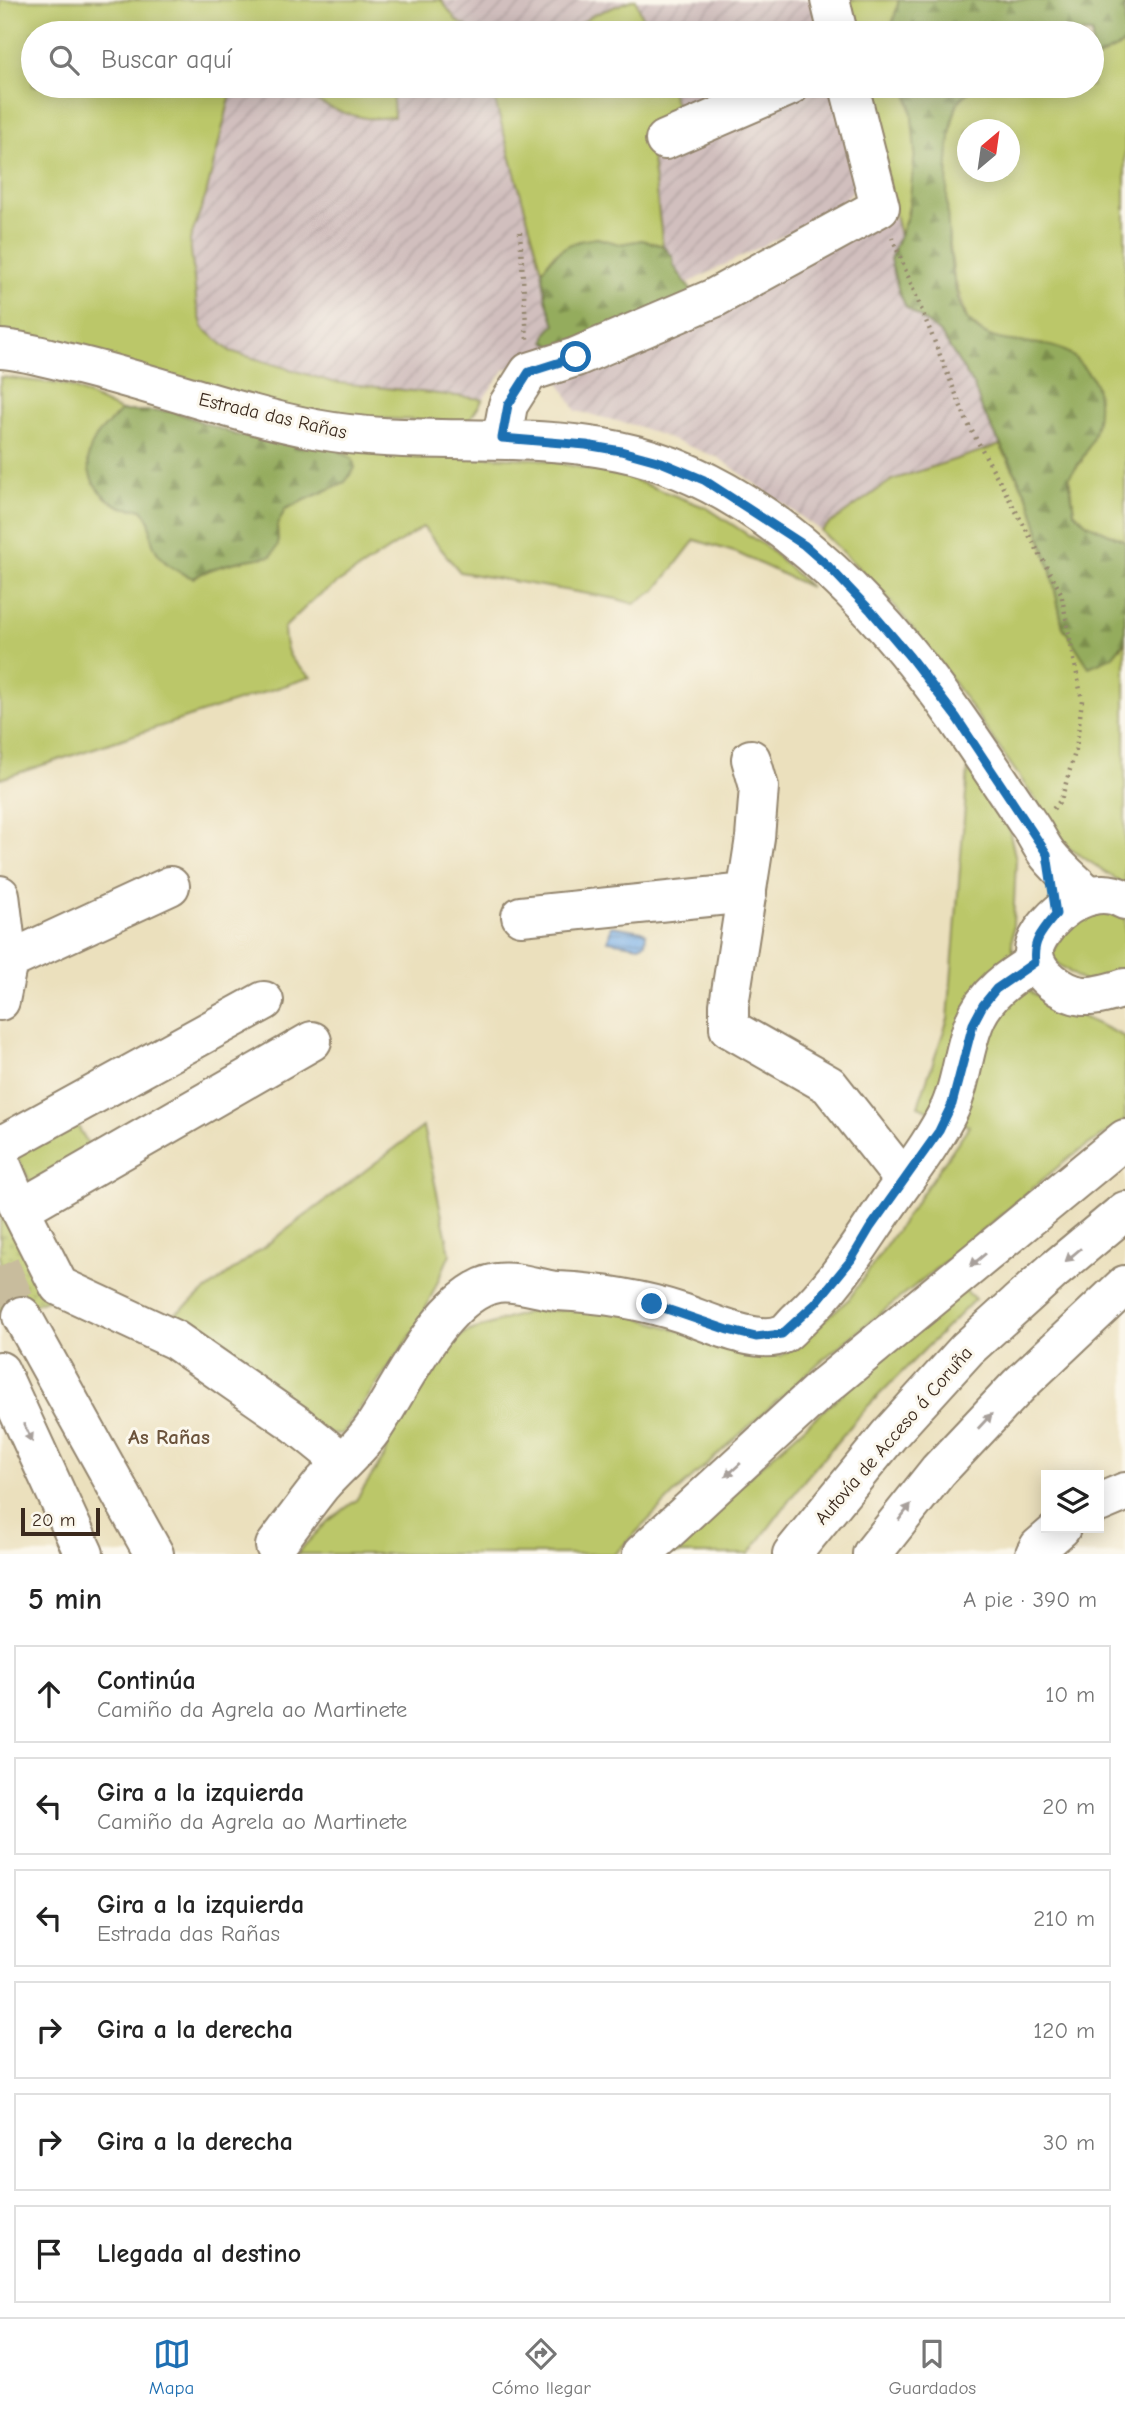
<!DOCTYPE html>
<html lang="es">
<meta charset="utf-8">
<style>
:root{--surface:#fff;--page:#f2f2f2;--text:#222;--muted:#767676;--line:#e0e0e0;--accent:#1f6fb2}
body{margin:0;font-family:"Comic Neue",sans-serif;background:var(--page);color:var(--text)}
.controls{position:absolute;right:21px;bottom:21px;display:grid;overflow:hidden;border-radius:0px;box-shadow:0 4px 18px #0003}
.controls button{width:63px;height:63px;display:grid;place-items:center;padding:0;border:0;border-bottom:2px solid var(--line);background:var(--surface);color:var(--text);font:35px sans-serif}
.compass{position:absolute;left:957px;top:119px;width:63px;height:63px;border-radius:50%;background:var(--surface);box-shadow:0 4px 18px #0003;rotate:29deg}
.scale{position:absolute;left:21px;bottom:18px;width:79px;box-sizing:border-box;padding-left:7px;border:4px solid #3b2a1e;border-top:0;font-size:19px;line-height:24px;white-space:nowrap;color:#3b2a1e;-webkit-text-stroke:5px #fbf7ec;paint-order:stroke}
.stop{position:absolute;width:21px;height:21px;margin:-16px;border:5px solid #1f6fb2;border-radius:50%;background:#fff}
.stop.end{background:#1f6fb2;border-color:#fff;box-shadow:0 2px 7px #0008}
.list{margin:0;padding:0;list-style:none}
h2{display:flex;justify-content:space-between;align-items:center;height:91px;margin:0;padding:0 28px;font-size:30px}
h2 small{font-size:23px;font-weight:400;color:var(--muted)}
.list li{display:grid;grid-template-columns:46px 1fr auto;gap:21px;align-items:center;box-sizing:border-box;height:98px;margin:0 14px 14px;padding:0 14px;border:2px solid var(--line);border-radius:0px}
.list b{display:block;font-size:26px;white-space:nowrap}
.list p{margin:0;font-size:23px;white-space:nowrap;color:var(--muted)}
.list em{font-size:23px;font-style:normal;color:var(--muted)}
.icon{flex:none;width:38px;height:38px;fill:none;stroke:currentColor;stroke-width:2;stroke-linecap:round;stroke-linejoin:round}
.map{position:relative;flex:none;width:1125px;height:1554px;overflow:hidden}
.search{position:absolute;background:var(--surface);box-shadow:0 4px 18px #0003;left:21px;right:21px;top:21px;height:77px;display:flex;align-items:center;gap:18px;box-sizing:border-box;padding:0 24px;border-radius:38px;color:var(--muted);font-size:26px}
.sheet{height:763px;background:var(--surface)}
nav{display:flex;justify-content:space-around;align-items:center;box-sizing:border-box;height:98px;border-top:2px solid var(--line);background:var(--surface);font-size:19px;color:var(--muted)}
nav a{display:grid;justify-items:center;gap:4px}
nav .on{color:var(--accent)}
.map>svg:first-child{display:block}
.industrial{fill:url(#industrial-furrows)}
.grass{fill:#bbc769;stroke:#7b7844;stroke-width:2;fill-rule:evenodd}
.forest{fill:url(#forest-firs);stroke:#686b3e;stroke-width:2}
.park{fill:url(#park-dots);stroke:#7b7844;stroke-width:2}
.water{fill:url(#water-rules);stroke:#5a6d83;stroke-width:2}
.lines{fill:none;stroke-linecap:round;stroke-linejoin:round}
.highway-tunnel{stroke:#c8bc9d;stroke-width:38;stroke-dasharray:38 19;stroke-linecap:butt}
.minor-casing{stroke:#93856e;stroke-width:42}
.highway-casing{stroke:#93856e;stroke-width:42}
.path{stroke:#93856e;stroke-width:4.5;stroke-dasharray:2 5;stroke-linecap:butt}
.minor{stroke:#fff;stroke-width:38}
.highway{stroke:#fff;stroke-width:38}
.oneway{fill:#a79f9a}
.route{stroke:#1f6fb2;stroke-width:9}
.labels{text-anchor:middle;stroke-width:6;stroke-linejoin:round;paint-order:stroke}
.street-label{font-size:19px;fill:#3b2a1e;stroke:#fbf7ec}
.neighbourhood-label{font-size:21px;font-weight:bold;fill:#6b533b;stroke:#fbf7ec}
</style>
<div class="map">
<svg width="1125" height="1554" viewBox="0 0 1125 1554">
<defs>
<pattern id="industrial-furrows" width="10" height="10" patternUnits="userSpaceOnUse" patternTransform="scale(1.75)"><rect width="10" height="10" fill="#d1bfbe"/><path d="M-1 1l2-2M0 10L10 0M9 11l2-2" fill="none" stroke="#b4a4a3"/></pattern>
<pattern id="forest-firs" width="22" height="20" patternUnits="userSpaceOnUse" patternTransform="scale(1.75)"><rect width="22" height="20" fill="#94ac5d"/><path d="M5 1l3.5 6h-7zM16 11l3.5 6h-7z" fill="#7a8c4c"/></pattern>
<pattern id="park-dots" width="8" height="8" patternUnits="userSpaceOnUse" patternTransform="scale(1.75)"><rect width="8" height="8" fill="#bbc769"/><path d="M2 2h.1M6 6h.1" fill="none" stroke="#99a256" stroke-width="1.8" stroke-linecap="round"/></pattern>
<pattern id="water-rules" width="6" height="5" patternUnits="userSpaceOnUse" patternTransform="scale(1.75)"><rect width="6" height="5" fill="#7ab0e8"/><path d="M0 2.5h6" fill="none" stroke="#658fbb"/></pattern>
</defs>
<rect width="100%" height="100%" fill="#fbf7ec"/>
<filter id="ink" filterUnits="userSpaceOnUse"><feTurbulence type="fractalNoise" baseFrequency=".0143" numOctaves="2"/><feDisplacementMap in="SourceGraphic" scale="14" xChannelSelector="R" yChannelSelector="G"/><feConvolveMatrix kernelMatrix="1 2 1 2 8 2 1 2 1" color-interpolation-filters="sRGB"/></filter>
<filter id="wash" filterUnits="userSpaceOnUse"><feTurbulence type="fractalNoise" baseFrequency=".00686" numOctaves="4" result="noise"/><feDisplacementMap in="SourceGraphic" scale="28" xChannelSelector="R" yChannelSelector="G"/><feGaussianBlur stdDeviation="1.57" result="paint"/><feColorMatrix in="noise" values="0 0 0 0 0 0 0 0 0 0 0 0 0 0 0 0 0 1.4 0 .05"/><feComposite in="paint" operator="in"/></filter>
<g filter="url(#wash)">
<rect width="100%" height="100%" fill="#ebe0bd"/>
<g class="industrial">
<polygon points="441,0 632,0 593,15 567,33 478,33 457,21"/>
<polygon points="636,0 815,0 824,33 649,33"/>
<polygon points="233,86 304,86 306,93 318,103 367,118 394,117 392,86 489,86 493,94 542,270 546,299 555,325 555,348 504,370 483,399 332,382 230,351 203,328 197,307 190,240 206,195"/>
<polygon points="669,86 837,86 856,157 853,191 834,210 688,283 674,266 673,257 663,246 652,159 645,130 680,114"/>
<polygon points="895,217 900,236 890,259 899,292 907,307 941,334 974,386 981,407 1000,445 892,480 829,523 821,531 719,458 637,426 576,411 555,375"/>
</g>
<g class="grass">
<polygon points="0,0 441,0 457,21 478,33 461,33 459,31 456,33 33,33 33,86 233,86 206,195 190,240 197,307 203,328 230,351 332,382 483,399 468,422 312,416 0,335"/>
<polygon points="632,0 636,0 649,33 567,33 593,15"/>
<polygon points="845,0 899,0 890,33 853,33"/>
<path d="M 1121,44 L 1125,44 L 1125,541 L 1087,524 L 1074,511 L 1069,476 L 1082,461 L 1038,344 L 1015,343 L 987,337 L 967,319 L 954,277 L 945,208 L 950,129 L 958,102 L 975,86 L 1092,86 L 1092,62 ZM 968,130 L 1010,130 L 1010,172 L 968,172 Z"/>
<path d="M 304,86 L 392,86 L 394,117 C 385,117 375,119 366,118 C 348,115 309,104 304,86 Z"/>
<polygon points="489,86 669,86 680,114 645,130 652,159 663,246 642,240 620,244 597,238 555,253 542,270 493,94"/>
<path d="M 865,86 L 905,86 C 920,133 918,190 900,236 Z"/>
<path d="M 0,377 L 67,385 L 121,411 L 96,437 L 121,507 L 142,509 L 151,522 L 151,537 L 193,578 C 217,564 244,560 271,556 L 278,545 L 277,526 L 285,509 L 345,482 L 355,467 L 340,451 L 539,459 L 626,477 L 707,508 L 768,548 L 810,587 L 737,553 L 695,540 L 656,590 L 634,604 L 617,599 L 460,572 L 423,527 L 315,598 L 284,628 C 285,654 290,661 311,677 L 0,779 Z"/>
<polygon points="1000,445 1030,501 1051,572 1063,627 1121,648 1125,641 1125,885 1069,848 936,657 882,591 821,531 829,524 892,480"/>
<polygon points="968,768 1008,825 1016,860 1012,947 1032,993 1125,1037 1125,1120 1066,1160 967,1244 821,1361 673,1495 615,1554 296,1554 326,1523 356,1500 384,1457 392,1427 424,1371 464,1333 531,1311 612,1309 686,1333 781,1356 849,1299 969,1126 918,1106 948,1019"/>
<path d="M 1101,911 L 1125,918 L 1125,974 L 1087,984 L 1051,959 C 1061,926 1069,922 1101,911 Z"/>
<polygon points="71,1114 94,1155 32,1185 14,1152"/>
<polygon points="423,1127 450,1254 419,1324 342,1434 316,1433 167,1320"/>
<polygon points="962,1287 975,1299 868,1406 806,1478 749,1554 662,1554"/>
</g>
<g class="forest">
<polygon points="899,0 1125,0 1125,44 1099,56 1092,62 1092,33 890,33"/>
<path d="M 905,86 L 975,86 C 969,91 960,97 957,105 C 942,142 943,290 968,320 C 994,352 1035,335 1067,352 C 1073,355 1078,362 1083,367 C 1093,378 1097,384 1098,399 C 1100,431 1088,453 1069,477 L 1074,512 L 1087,524 L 1125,541 L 1125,641 L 1112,657 L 1089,667 L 1063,627 L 1051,572 L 1030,501 L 981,407 L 974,386 L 941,334 L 906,307 L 899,292 L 890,259 L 908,215 L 915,152 L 911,106 Z"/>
<path d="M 597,238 L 620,244 L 642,240 L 663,246 L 673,257 L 674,266 L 695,296 L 555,348 L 545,341 L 547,333 L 555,324 L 546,299 L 542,270 C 559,248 569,241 597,238 Z"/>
<path d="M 121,411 L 173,411 L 236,435 L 263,439 L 320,442 L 352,458 L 355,468 L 345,482 L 285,509 L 277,526 L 278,545 L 271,556 C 244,560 217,564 193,578 C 174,571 154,558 151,535 C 149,520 152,523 142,509 C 135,509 126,509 120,506 C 93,494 79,465 95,439 C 101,429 113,420 121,411 Z"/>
</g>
<polygon class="park" points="0,1188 51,1298 0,1318"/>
<polygon class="water" points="611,926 642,931 646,934 645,943 639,946 608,941"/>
</g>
<g filter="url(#ink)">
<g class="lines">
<polyline class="highway-tunnel" points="0,1266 22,1316"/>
<defs>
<g id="minor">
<polyline points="830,0 838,33"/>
<polyline points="665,140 790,86"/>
<path d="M 0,349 C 23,350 47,358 70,363 C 152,382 232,413 315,429 C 416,448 519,430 619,451 C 760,480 879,606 958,720 C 981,753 1004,788 1027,822 C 1035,832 1040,845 1048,855 C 1060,870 1076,883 1089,896"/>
<polyline points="502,438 508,405 529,372 576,357 714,298 880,207 849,86"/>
<polyline points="751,759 759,787 755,838 729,1005 729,1028 829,1085 904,1180"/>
<polyline points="0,895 8,961 0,1001"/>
<path d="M 1125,900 C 1094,882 1059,908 1042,932 C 1038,938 1034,945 1034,952 C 1034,973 1063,994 1083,996 C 1096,997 1112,992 1125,988"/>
<polyline points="521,916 747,893"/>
<polyline points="8,961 170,886"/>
<polyline points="0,1146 264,1001"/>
<polyline points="0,1161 20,1209 59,1286 175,1340 296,1424 343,1462"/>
<polyline points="20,1209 312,1041"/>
<polyline points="1099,1503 1125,1492"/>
<path d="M 275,1546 C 291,1525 306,1504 322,1484 C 339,1465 360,1448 374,1427 C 402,1386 443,1292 497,1283 C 516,1280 538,1289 557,1291 C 601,1293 640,1299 682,1313 C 706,1321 758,1346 783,1334 C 789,1331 794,1323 799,1319 C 837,1284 858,1247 887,1205 C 909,1173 933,1143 950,1108 C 962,1081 963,1050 974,1023 C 985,994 1010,977 1035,962"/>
<polyline points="1035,1554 1039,1547 1061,1528"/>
</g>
<g id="highway">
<polyline points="22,1316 154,1554"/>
<polyline points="0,1371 84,1554"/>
<polyline points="642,1554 820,1390 1125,1139"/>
<polyline points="792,1554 889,1435 967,1349 1053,1271 1125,1211"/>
<polyline points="872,1554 938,1471 1019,1385 1125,1285"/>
</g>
</defs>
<use href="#minor" class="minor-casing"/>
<use href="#highway" class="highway-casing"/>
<g class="path">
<polyline points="520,232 527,339"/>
<polyline points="892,237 968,424 1061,593 1082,700 1076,749 1061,800 1053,809"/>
</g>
<use href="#minor" class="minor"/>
<use href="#highway" class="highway"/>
</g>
<defs><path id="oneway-solid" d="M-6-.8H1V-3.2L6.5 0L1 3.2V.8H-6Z" transform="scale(1.75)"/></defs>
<g class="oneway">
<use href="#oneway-solid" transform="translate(1073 1255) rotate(140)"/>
<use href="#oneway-solid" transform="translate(978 1260) rotate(140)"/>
<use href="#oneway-solid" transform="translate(985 1421) rotate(-47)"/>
<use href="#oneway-solid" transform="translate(28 1433) rotate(65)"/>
<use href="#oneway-solid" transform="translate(733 1470) rotate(138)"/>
<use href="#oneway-solid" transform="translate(905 1512) rotate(-52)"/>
</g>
</g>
<g class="lines" filter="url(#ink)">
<path class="route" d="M 576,357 L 529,372 L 508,405 L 502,438 L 586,445 L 621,451 L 661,462 L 704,480 L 804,545 L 829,567 L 871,611 L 910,657 L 956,717 L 1047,854 L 1056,914 C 1043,930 1032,941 1035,962 L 996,989 L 983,1005 L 973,1024 L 952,1104 L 939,1131 L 870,1228 L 851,1260 L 815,1304 L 782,1334 L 756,1337 L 728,1330 L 652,1304"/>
</g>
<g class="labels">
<g class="street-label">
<text transform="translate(273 415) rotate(13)" y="7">Estrada das Rañas</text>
<text transform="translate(893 1435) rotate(-49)" y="7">Autovía de Acceso á Coruña</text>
</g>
<g class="neighbourhood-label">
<text x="169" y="1444">As Rañas</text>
</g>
</g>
</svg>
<div class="controls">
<button><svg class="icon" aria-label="layers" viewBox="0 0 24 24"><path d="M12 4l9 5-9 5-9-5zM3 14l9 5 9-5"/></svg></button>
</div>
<svg class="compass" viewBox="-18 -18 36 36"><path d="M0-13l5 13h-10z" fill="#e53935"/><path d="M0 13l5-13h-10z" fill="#767676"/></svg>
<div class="scale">20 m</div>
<div class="stop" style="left:576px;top:357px"></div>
<div class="stop end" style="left:652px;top:1304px"></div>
<div class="search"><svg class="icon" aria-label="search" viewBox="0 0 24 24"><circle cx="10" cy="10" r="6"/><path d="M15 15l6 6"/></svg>Buscar aquí</div>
</div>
<section class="sheet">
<h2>5 min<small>A pie · 390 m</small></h2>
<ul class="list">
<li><svg class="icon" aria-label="ahead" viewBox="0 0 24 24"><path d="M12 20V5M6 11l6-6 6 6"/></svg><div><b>Continúa</b><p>Camiño da Agrela ao Martinete</p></div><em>10 m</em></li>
<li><svg class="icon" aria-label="left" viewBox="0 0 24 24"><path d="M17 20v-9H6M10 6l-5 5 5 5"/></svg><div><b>Gira a la izquierda</b><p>Camiño da Agrela ao Martinete</p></div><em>20 m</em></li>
<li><svg class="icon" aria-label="left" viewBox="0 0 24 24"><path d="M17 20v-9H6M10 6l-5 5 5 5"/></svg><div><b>Gira a la izquierda</b><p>Estrada das Rañas</p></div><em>210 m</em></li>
<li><svg class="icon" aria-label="right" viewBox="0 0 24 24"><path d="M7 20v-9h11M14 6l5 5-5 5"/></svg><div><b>Gira a la derecha</b></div><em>120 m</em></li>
<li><svg class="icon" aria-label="right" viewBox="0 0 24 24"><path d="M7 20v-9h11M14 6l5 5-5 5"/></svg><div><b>Gira a la derecha</b></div><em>30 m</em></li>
<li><svg class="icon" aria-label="arrive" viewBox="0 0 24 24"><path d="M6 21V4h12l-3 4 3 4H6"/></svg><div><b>Llegada al destino</b></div></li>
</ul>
</section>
<nav>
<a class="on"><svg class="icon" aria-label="map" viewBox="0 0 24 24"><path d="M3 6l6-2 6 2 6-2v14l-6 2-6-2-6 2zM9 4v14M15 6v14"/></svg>Mapa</a>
<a><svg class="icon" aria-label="directions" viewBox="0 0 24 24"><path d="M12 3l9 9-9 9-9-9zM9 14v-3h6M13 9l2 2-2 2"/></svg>Cómo llegar</a>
<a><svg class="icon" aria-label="saved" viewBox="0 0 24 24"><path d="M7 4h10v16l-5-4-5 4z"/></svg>Guardados</a>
</nav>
